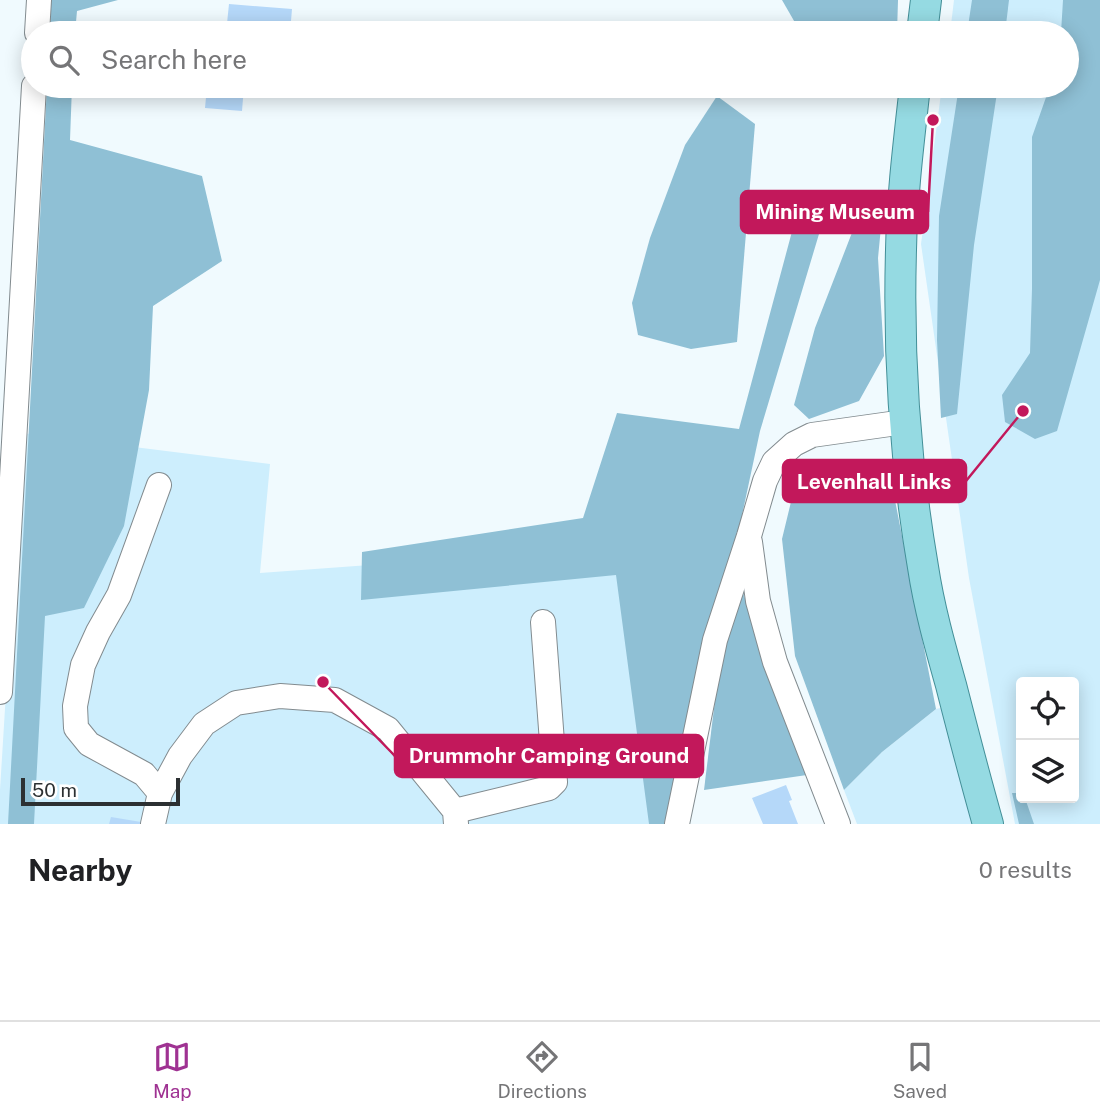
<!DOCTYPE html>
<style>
:root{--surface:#fff;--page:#f6f6f6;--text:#202124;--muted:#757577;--line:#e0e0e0;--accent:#9f3292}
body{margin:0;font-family:"Public Sans",sans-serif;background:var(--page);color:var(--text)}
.controls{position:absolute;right:21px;bottom:21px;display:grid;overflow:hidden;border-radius:7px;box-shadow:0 4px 18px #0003}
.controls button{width:63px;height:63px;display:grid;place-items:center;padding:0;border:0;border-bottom:2px solid var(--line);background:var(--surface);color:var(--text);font:35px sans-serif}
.scale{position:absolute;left:21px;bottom:18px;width:159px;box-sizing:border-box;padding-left:7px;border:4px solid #2c3032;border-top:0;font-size:19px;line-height:24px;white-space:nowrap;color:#2c3032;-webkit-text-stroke:5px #fff;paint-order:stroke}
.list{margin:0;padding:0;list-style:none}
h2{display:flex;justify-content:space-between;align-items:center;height:91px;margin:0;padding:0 28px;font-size:30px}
h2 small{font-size:23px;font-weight:400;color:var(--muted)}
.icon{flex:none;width:38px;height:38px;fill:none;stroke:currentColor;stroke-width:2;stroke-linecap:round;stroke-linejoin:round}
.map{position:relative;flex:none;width:1100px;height:824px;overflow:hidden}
.search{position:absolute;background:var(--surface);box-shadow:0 4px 18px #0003;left:21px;right:21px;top:21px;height:77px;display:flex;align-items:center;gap:18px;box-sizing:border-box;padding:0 24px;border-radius:38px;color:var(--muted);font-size:26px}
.sheet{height:196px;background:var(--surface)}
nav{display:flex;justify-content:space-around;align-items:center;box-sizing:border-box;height:98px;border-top:2px solid var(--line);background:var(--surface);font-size:19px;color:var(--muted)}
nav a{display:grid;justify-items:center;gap:4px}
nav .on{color:var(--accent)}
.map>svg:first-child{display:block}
.green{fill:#cdeefd;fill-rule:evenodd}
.forest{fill:#8fc0d5}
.building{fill:#b5d8f9}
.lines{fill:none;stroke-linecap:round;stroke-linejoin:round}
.minor-casing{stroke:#828b8f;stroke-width:26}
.major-casing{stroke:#438f98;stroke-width:32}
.minor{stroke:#fff;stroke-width:24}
.major{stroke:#95dae2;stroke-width:30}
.leader{fill:none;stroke:#c2185b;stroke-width:2.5}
.callout-dot{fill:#c2185b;stroke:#fff;stroke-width:2.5}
.callout{fill:#c2185b;stroke:#c2185b;stroke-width:2.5}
.callout-label{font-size:21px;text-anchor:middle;font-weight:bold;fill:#fff}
</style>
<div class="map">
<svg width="1100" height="824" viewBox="0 0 1100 824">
<rect width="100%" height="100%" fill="#f0fafe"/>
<g class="green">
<path d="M 954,0 L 1100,0 L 1100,824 L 1015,824 L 969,578 L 921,244 L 942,86 L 1067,86 L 1067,33 L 950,33 ZM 1021,682 L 1074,682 L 1074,798 L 1021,798 Z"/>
<polygon points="22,433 270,464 260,573 630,546 650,824 0,824 0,790"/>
<polygon points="945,707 975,824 857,824 844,790 882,752 936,709"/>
</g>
<g class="forest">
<polygon points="51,0 118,0 77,11 75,33 50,33"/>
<polygon points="782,0 898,0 897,33 801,33"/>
<polygon points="972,0 1009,0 1005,33 967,33"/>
<polygon points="1063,0 1100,0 1100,280 1057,431 1035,439 1005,422 1002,395 1030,353 1032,289 1032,137 1050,86 1067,86 1067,33 1061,33"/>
<polygon points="47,86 72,86 70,140 202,176 222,261 153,306 149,390 124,526 84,608 45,616 34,824 8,824"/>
<polygon points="959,86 998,86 974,245 957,414 941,418 937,340 939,216"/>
<polygon points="717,96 755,124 737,342 691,349 638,335 632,303 650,238 685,145"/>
<polygon points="867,194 884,196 878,258 884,356 859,401 809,419 794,405 815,328"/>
<polygon points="801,198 822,224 760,431 738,534 673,824 649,824 616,575 361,600 362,552 583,518 617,413 739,429"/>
<polygon points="875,463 891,480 936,709 882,752 844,790 795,656 782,539 798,473"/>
<polygon points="742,590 807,775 704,790 722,643"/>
<polygon points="1012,793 1021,793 1021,798 1025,798 1034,824 1019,824"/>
</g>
<g class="building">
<polygon points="229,4 292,9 290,33 226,33"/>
<polygon points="207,86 244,86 242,111 205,108"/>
<polygon points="786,785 792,800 789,801 798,824 763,824 752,798"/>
<polygon points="111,817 141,822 140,824 109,824"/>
</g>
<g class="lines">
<defs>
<g id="minor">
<polyline points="37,33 39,0"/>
<polyline points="159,485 119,595 98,632 83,665 75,706 76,728 89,744 144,774 160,793"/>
<polyline points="750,542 758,601 775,662 838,824"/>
<polyline points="0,692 34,86"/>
<polyline points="455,811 549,788 555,782 543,622"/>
<polyline points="153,824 160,793 180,756 204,724 236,703 280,696 335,700 388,729 455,811 456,824"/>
<polyline points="677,824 715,640 749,536 765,481 774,462 794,444 812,435 890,424 904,424"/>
</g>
<g id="major">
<polyline points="922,33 926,0"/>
<path d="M 915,86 C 909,140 902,195 901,250 C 898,356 905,462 923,567 C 929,607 940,646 951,685 C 963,732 975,778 988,824"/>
</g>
</defs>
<use href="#minor" class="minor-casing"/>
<use href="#major" class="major-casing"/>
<use href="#minor" class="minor"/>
<use href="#major" class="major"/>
</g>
<path class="leader" d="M933 120L928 212M1023 411L966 481M323 682L395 756"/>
<g class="callout-dot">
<circle cx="933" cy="120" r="7"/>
<circle cx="1023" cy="411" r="7"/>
<circle cx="323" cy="682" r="7"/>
</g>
<g class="callout">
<rect x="741" y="191" width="187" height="42" rx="7"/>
<rect x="783" y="460" width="183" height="42" rx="7"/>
<rect x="395" y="735" width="308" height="42" rx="7"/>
</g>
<g class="callout-label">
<text x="835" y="219">Mining Museum</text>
<text x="874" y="489">Levenhall Links</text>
<text x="549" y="763">Drummohr Camping Ground</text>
</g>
</svg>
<div class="controls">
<button><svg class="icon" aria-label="locate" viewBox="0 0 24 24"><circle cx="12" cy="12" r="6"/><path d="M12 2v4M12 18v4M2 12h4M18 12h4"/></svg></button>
<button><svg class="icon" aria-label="layers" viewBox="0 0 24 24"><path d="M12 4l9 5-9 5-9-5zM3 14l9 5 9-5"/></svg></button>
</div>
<div class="scale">50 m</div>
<div class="search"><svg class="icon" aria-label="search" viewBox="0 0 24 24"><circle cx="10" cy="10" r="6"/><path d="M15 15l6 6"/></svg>Search here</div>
</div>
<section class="sheet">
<h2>Nearby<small>0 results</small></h2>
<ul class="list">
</ul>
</section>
<nav>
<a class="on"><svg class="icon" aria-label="map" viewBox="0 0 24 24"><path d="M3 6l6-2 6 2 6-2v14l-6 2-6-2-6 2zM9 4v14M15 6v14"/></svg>Map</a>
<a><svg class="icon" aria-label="directions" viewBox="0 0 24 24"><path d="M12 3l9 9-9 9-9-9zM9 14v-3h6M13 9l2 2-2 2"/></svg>Directions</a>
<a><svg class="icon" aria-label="saved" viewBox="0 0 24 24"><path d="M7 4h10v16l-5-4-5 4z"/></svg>Saved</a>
</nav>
